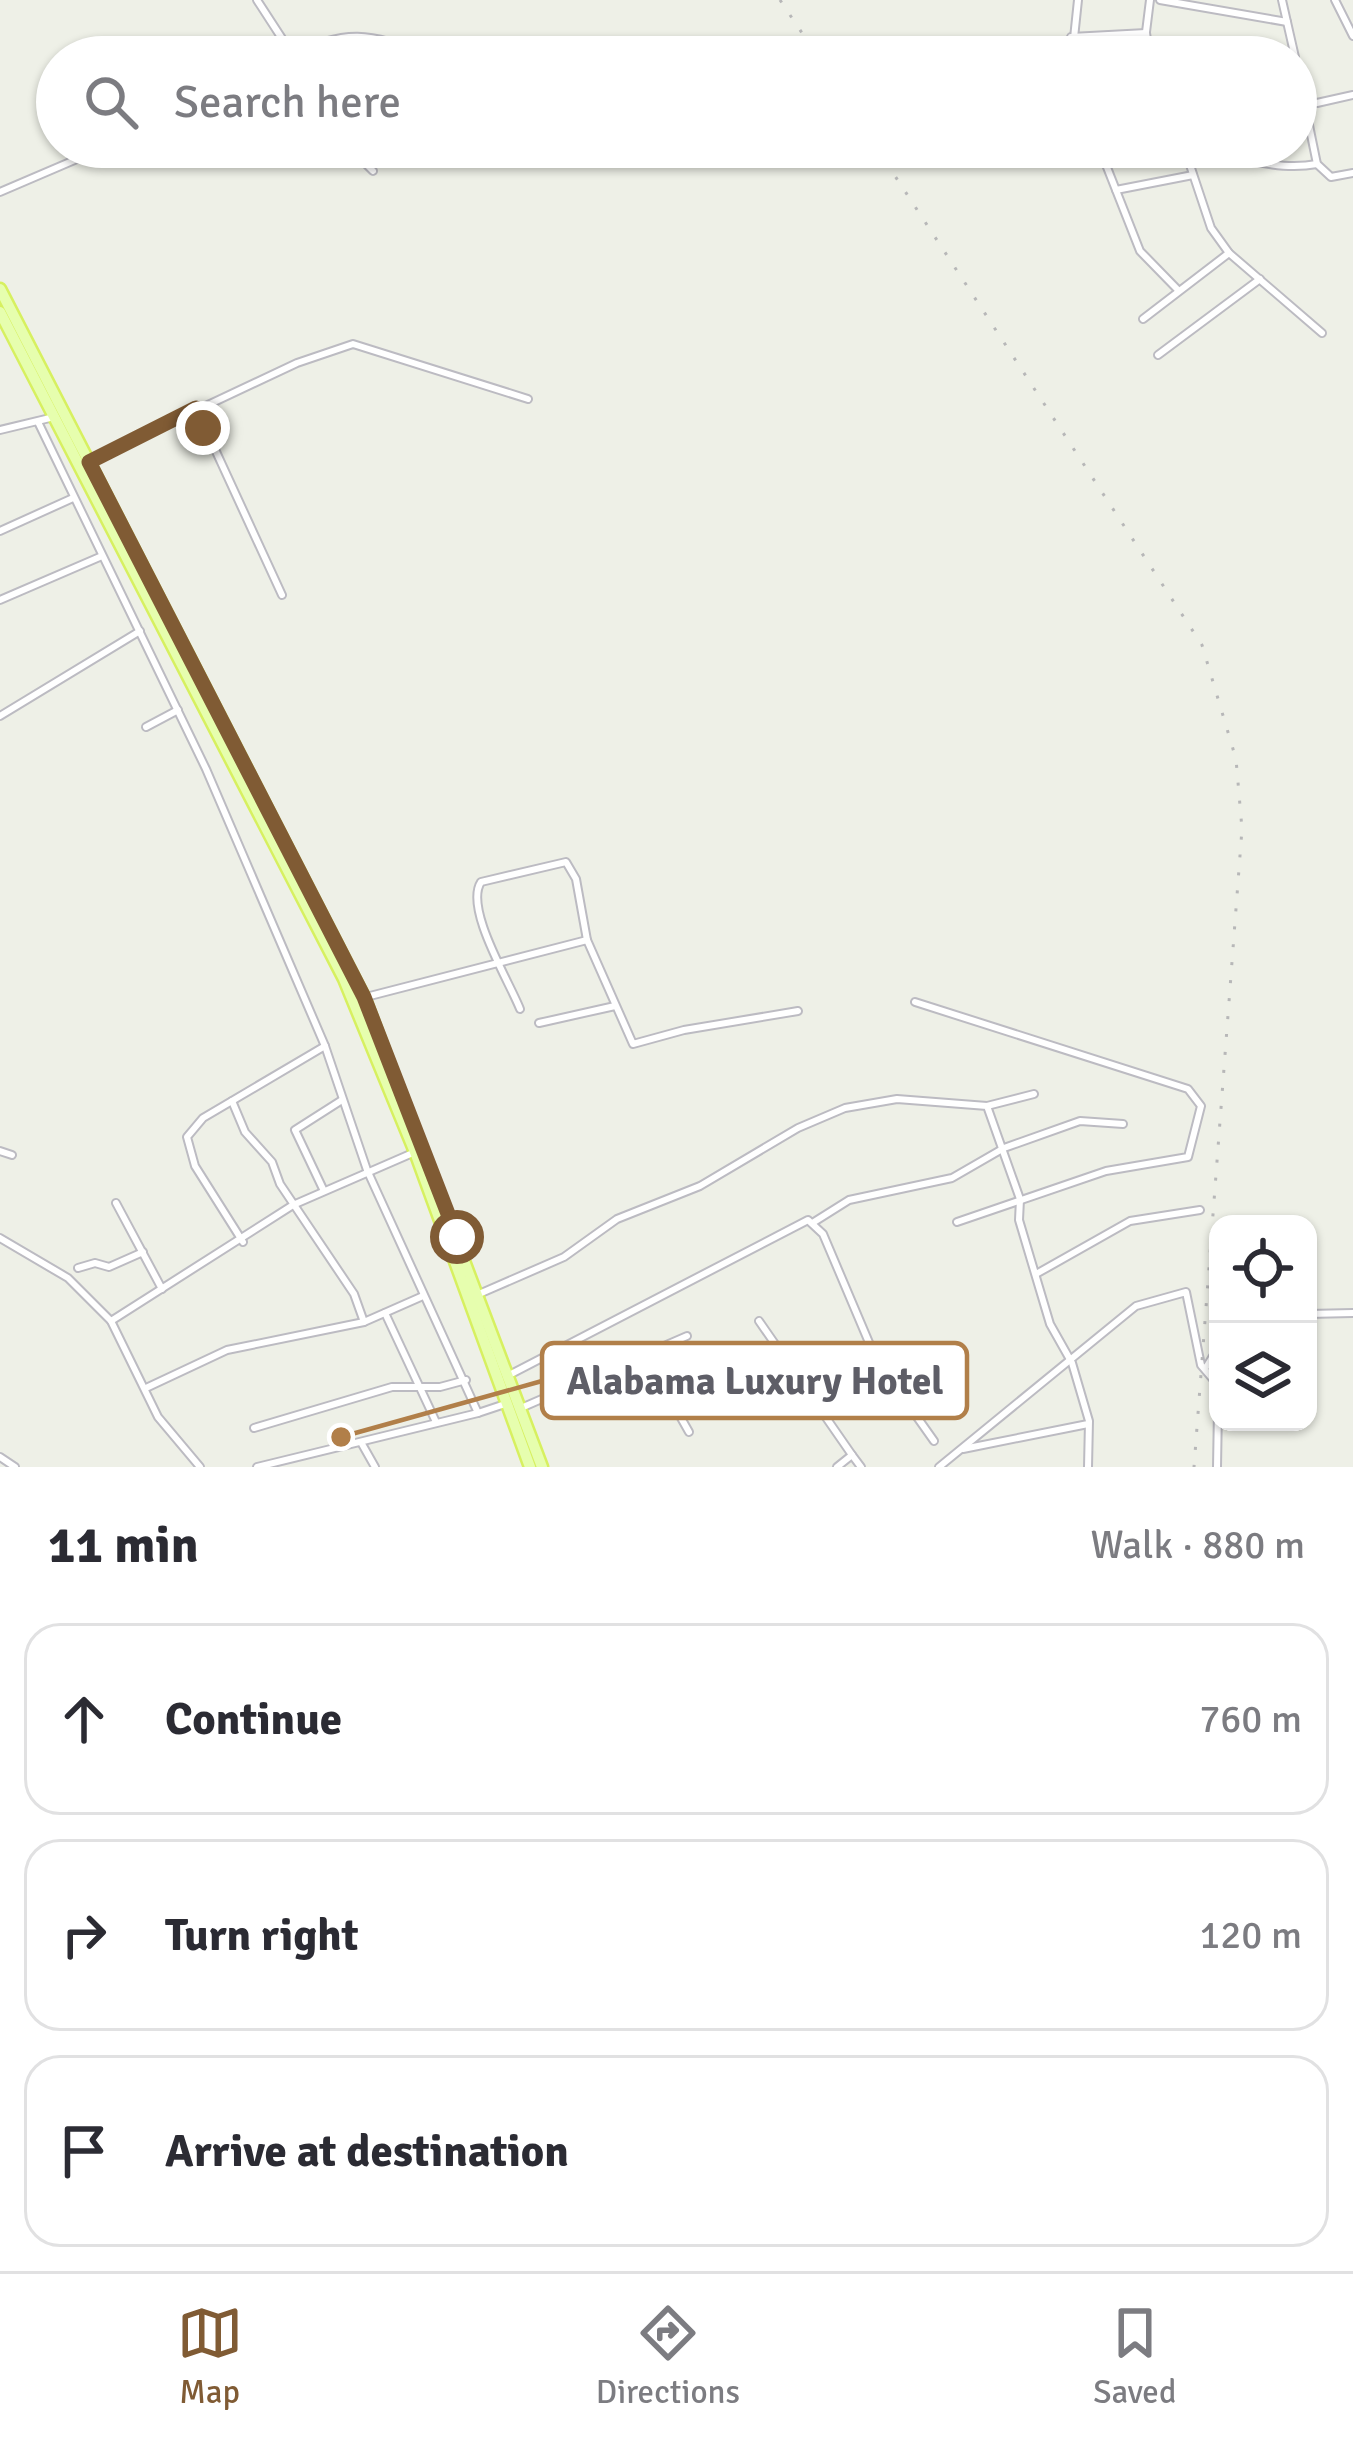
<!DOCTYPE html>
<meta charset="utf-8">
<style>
:root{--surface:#fff;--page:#f2f2f3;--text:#2b2b33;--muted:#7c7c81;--line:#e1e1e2;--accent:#805b34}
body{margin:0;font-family:Signika,sans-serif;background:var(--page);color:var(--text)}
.controls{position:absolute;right:36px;bottom:36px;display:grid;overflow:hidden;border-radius:24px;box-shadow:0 3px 9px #0004}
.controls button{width:108px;height:108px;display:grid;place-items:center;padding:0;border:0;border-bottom:3px solid var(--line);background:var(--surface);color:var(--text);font:60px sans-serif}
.stop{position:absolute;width:36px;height:36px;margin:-27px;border:9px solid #805b34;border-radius:50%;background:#fff}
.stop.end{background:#805b34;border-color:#fff;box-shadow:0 3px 12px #0008}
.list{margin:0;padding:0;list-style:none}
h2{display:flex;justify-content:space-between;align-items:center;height:156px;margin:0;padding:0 48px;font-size:51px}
h2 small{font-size:39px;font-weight:400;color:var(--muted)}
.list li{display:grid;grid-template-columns:78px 1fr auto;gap:36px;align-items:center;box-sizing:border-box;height:192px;margin:0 24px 24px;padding:0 24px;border:3px solid var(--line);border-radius:36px}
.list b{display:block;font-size:45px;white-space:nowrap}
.list em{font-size:39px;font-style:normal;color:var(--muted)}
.icon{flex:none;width:66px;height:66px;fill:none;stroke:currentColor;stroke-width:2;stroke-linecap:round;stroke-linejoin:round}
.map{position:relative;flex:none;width:1353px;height:1467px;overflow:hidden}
.search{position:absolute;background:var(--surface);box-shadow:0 3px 9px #0004;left:36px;right:36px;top:36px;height:132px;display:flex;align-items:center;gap:30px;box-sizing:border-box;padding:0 42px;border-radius:66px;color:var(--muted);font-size:45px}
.sheet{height:804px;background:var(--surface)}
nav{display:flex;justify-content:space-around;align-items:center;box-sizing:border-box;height:168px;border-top:3px solid var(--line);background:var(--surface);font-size:33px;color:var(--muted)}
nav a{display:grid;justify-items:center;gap:6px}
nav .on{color:var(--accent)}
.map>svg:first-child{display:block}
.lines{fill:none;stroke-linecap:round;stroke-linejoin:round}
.minor-casing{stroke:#bcbbc2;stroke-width:10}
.primary-casing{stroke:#d7f060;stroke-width:15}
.minor{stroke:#fff;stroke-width:6}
.primary{stroke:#e6feae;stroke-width:10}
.rail{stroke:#b7b7b8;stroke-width:3;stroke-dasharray:3 15;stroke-linecap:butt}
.route{stroke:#805b34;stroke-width:15}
.leader{fill:none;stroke:#b17f49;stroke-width:4.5}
.callout-dot{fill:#b17f49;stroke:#fff;stroke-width:4.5}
.callout{fill:#fff;stroke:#b17f49;stroke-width:4.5}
.callout-label{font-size:39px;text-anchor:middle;font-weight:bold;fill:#5e5e67}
</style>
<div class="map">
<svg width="1353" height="1467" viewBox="0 0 1353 1467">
<rect width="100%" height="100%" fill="#eef0e7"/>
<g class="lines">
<defs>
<g id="minor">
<polyline points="257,0 294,57"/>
<polyline points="1160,0 1287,22"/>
<polyline points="1282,0 1295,57"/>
<polyline points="1335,0 1353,36"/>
<polyline points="1146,32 1150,0"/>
<polyline points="1071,37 1146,33 1150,57"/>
<path d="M 288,57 C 342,29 373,31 427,57"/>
<polyline points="1072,57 1078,0"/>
<polyline points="1296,62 1317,164 1331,177 1353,173"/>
<polyline points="1296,100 1317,103 1353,95"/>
<polyline points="349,147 373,171"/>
<polyline points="1099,147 1140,251 1178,290"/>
<polyline points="1184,147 1211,228 1229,253 1322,333"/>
<path d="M 1191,160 C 1233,149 1269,173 1317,164"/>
<polyline points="1116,190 1193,175"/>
<polyline points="0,192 105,147"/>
<polyline points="1143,319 1229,253"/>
<polyline points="1158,355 1260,279"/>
<polyline points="196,408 282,595"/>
<polyline points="39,424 206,769 325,1046 367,1170 478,1413 505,1404"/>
<polyline points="0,430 54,417"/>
<polyline points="91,460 297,363 353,344 528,399"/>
<polyline points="0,531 73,498"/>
<polyline points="0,600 102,556"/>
<polyline points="0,716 140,631"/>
<polyline points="146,727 178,710"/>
<polyline points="366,997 587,940 633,1044 684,1030 798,1011"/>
<polyline points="915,1002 1188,1089 1201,1106 1188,1157 1106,1171 957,1222"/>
<path d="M 520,1009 C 509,981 464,908 481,882 L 566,862 L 576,879 L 587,940"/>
<polyline points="539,1023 615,1006"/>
<polyline points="232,1101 245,1132 272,1162 280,1184 354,1294 364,1322"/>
<polyline points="987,1106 1034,1094"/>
<polyline points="0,1151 12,1155"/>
<polyline points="323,1189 295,1130 342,1100"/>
<polyline points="116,1203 162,1289"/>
<polyline points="814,1222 849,1200 952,1178 1004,1148 1080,1121 1123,1124"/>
<polyline points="0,1238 68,1278 111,1321 158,1417 200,1467"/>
<polyline points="243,1242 195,1166 187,1137 203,1118 325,1046"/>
<polyline points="78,1268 95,1263 109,1267 143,1252"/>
<polyline points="1036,1274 1130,1221 1200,1210"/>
<polyline points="479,1294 564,1257 617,1219 700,1186 798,1128 845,1108 897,1099 987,1106 1020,1199 1019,1220 1050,1324 1072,1363 1089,1421 1088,1467"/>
<polyline points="385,1313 436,1422"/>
<polyline points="1308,1314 1353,1313"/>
<polyline points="111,1321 293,1205 415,1152"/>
<polyline points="759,1321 852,1455"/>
<polyline points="646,1356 689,1432"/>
<polyline points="1207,1366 1218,1348"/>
<polyline points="509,1375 808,1220 823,1234 876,1359 934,1441"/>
<polyline points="146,1388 227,1350 364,1322 423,1296"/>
<polyline points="521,1408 687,1336"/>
<polyline points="254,1428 392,1387 440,1387 466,1380"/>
<polyline points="362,1444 375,1467"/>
<polyline points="963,1449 1088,1424"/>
<polyline points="0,1457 15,1467"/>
<polyline points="257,1467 478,1413"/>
<polyline points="837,1467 852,1455 861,1467"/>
<polyline points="939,1467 1136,1306 1186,1292 1201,1365 1218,1385"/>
<polyline points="1217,1467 1218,1409"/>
</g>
<g id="primary">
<polyline points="0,289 364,997 542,1467"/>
<polyline points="0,312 344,979 415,1152 530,1467"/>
</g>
</defs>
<use href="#minor" class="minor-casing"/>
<use href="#primary" class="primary-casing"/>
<use href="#minor" class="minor"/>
<use href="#primary" class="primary"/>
<g class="rail">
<polyline points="780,0 818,57"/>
<polyline points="876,147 1202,645 1236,759 1242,829 1194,1467"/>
</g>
</g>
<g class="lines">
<polyline class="route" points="203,428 196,408 89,462 364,997 457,1237"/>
</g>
<path class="leader" d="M341 1437L542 1381"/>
<circle class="callout-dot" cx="341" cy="1437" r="12"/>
<rect class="callout" x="542" y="1343" width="425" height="75" rx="12"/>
<g class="callout-label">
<text x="755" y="1394">Alabama Luxury Hotel</text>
</g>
</svg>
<div class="controls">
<button><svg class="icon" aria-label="locate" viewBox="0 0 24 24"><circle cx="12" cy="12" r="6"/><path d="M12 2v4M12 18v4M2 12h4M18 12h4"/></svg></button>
<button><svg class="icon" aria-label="layers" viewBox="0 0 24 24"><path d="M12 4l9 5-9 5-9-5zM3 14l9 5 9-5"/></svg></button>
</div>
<div class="stop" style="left:457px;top:1237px"></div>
<div class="stop end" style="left:203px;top:428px"></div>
<div class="search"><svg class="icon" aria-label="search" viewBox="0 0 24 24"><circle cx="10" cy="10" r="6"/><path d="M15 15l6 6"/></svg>Search here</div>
</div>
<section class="sheet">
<h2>11 min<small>Walk · 880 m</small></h2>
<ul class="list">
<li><svg class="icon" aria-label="ahead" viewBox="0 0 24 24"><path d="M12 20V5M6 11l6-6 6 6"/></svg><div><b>Continue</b></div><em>760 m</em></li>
<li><svg class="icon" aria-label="right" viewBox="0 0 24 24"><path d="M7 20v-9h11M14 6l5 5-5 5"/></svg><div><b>Turn right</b></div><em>120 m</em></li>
<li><svg class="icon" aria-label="arrive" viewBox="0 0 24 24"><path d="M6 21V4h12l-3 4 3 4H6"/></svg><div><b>Arrive at destination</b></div></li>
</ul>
</section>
<nav>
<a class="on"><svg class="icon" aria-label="map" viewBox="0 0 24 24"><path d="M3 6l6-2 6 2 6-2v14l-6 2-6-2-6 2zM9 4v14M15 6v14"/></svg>Map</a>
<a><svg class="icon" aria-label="directions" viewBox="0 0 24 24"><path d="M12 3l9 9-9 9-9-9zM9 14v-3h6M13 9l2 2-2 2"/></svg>Directions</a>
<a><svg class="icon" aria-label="saved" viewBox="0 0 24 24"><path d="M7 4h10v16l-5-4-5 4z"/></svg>Saved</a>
</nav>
